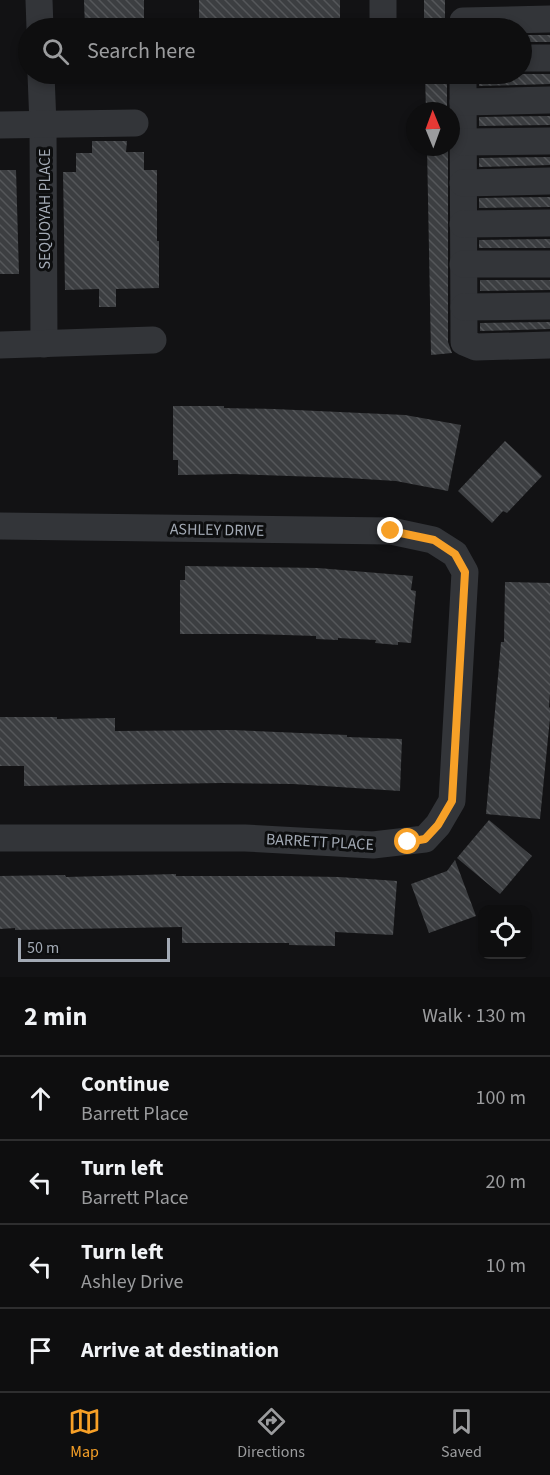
<!DOCTYPE html>
<meta charset="utf-8">
<style>
:root{--surface:#0e0e0f;--page:#1c1c1d;--text:#f1f3f6;--muted:#9b9c9e;--line:#2e2e2f;--accent:#f7a027}
body{margin:0;font-family:"Source Sans 3",sans-serif;background:var(--page);color:var(--text)}
.controls{position:absolute;right:18px;bottom:18px;display:grid;overflow:hidden;border-radius:12px;box-shadow:0 3px 9px #0003}
.controls button{width:54px;height:54px;display:grid;place-items:center;padding:0;border:0;border-bottom:2px solid var(--line);background:var(--surface);color:var(--text);font:30px sans-serif}
.compass{position:absolute;left:406px;top:102px;width:54px;height:54px;border-radius:50%;background:var(--surface);box-shadow:0 3px 9px #0003;rotate:359deg}
.scale{position:absolute;left:18px;bottom:15px;width:152px;box-sizing:border-box;padding-left:6px;border:3px solid #a3aab5;border-top:0;font-size:16px;line-height:21px;white-space:nowrap;color:#a3aab5;-webkit-text-stroke:4px #0d0e0f;paint-order:stroke}
.stop{position:absolute;width:18px;height:18px;margin:-14px;border:4px solid #f7a027;border-radius:50%;background:#fff}
.stop.end{background:#f7a027;border-color:#fff;box-shadow:0 2px 6px #0008}
.list{margin:0;padding:0;list-style:none}
h2{display:flex;justify-content:space-between;align-items:center;height:78px;margin:0;padding:0 24px;font-size:26px}
h2 small{font-size:20px;font-weight:400;color:var(--muted)}
.list li{display:grid;grid-template-columns:39px 1fr auto;gap:18px;align-items:center;box-sizing:border-box;height:84px;padding:0 24px;border-top:2px solid var(--line)}
.list b{display:block;font-size:22px;white-space:nowrap}
.list p{margin:0;font-size:20px;white-space:nowrap;color:var(--muted)}
.list em{font-size:20px;font-style:normal;color:var(--muted)}
.icon{flex:none;width:33px;height:33px;fill:none;stroke:currentColor;stroke-width:2;stroke-linecap:round;stroke-linejoin:round}
.map{position:relative;flex:none;width:550px;height:977px;overflow:hidden}
.search{position:absolute;background:var(--surface);box-shadow:0 3px 9px #0003;left:18px;right:18px;top:18px;height:66px;display:flex;align-items:center;gap:15px;box-sizing:border-box;padding:0 21px;border-radius:33px;color:var(--muted);font-size:22px}
.sheet{height:414px;background:var(--surface)}
nav{display:flex;justify-content:space-around;align-items:center;box-sizing:border-box;height:84px;border-top:2px solid var(--line);background:var(--surface);font-size:16px;color:var(--muted)}
nav a{display:grid;justify-items:center;gap:3px}
nav .on{color:var(--accent)}
.map>svg:first-child{display:block}
.building{fill:url(#building-back-hatch)}
.lines{fill:none;stroke-linecap:round;stroke-linejoin:round}
.minor{stroke:#333539;stroke-width:27}
.route{stroke:#f7a027;stroke-width:8}
.labels{text-anchor:middle;stroke-width:6;stroke-linejoin:round;paint-order:stroke}
.street-label{font-size:16px;fill:#a3aab5;stroke:#0d0e0f}
</style>
<div class="map">
<svg width="550" height="977" viewBox="0 0 550 977">
<defs>
<pattern id="building-back-hatch" width="6" height="6" patternUnits="userSpaceOnUse" patternTransform="scale(1.5)"><rect width="6" height="6" fill="#3c3e41"/><path d="M-1 5l2 2M0 0l6 6M5-1l2 2" fill="none" stroke="#55575a"/></pattern>
</defs>
<rect width="100%" height="100%" fill="#121214"/>
<g class="building">
<polygon points="84,0 144,0 144,28 85,28"/>
<rect x="199" y="0" width="141" height="28"/>
<rect x="424" y="0" width="21" height="28"/>
<rect x="522" y="35" width="28" height="7"/>
<polygon points="425,74 447,74 447,111 426,111"/>
<polygon points="479,74 550,74 550,84 479,86"/>
<polygon points="550,116 550,125 479,126 479,117"/>
<polygon points="92,141 127,141 126,152 144,152 144,170 157,170 157,241 159,241 159,288 116,289 116,307 99,307 99,289 65,290 63,172 76,172 76,153 92,153"/>
<polygon points="427,147 448,147 448,342 452,353 431,355"/>
<polygon points="550,157 550,165 479,167 479,158"/>
<polygon points="0,170 16,170 19,274 0,274"/>
<polygon points="550,197 550,207 479,208 479,198"/>
<polygon points="550,239 550,248 479,248 479,240"/>
<polygon points="480,280 550,280 550,290 480,291"/>
<polygon points="550,322 550,329 480,331 480,323"/>
<polygon points="173,406 224,406 224,408 274,409 405,415 461,425 448,491 396,481 347,478 235,474 178,475 178,460 173,460"/>
<polygon points="505,441 542,476 507,513 503,511 492,523 458,491"/>
<polygon points="185,566 318,568 413,576 411,590 416,591 411,643 398,642 398,645 375,643 376,640 338,638 338,640 316,639 316,636 255,634 180,634 180,580 185,580"/>
<polygon points="505,582 550,583 550,693 549,707 550,708 550,718 540,819 486,814 501,642 504,642"/>
<polygon points="0,717 57,717 57,719 115,718 115,731 231,730 347,735 347,737 402,739 400,791 293,784 222,783 24,786 24,766 0,766"/>
<polygon points="489,820 532,856 500,894 457,858"/>
<polygon points="455,860 476,916 429,933 411,884 447,871"/>
<polygon points="176,874 176,876 284,876 339,877 397,881 393,935 335,932 335,946 289,945 289,943 182,943 182,927 15,930 15,928 0,929 0,876 65,875 66,877"/>
</g>
<g class="lines">
<g class="minor">
<polyline points="39,0 40,28"/>
<polyline points="383,0 383,28"/>
<polyline points="463,21 550,19"/>
<polyline points="522,58 550,58"/>
<polyline points="41,74 43,125 44,344"/>
<polyline points="463,74 464,342 476,347 550,345"/>
<polyline points="463,102 550,100"/>
<polyline points="0,125 135,123"/>
<polyline points="463,142 550,141"/>
<polyline points="463,183 550,181"/>
<polyline points="463,224 550,223"/>
<polyline points="463,264 550,264"/>
<polyline points="464,307 550,306"/>
<polyline points="0,345 153,340"/>
<polyline points="0,526 391,531 433,540 455,554 465,572 452,801 438,825 425,839 373,845 245,838 0,838"/>
</g>
</g>
<g class="lines">
<polyline class="route" points="391,531 434,540 455,554 465,572 452,801 438,825 425,839 408,842"/>
</g>
<g class="labels">
<g class="street-label">
<text transform="translate(44 209) rotate(-90)" y="6">SEQUOYAH PLACE</text>
<text transform="translate(217 529) rotate(1)" y="6">ASHLEY DRIVE</text>
<text transform="translate(320 841) rotate(3)" y="6">BARRETT PLACE</text>
</g>
</g>
</svg>
<div class="controls">
<button><svg class="icon" aria-label="locate" viewBox="0 0 24 24"><circle cx="12" cy="12" r="6"/><path d="M12 2v4M12 18v4M2 12h4M18 12h4"/></svg></button>
</div>
<svg class="compass" viewBox="-18 -18 36 36"><path d="M0-13l5 13h-10z" fill="#e53935"/><path d="M0 13l5-13h-10z" fill="#9b9c9e"/></svg>
<div class="scale">50 m</div>
<div class="stop" style="left:408px;top:842px"></div>
<div class="stop end" style="left:391px;top:531px"></div>
<div class="search"><svg class="icon" aria-label="search" viewBox="0 0 24 24"><circle cx="10" cy="10" r="6"/><path d="M15 15l6 6"/></svg>Search here</div>
</div>
<section class="sheet">
<h2>2 min<small>Walk · 130 m</small></h2>
<ul class="list">
<li><svg class="icon" aria-label="ahead" viewBox="0 0 24 24"><path d="M12 20V5M6 11l6-6 6 6"/></svg><div><b>Continue</b><p>Barrett Place</p></div><em>100 m</em></li>
<li><svg class="icon" aria-label="left" viewBox="0 0 24 24"><path d="M17 20v-9H6M10 6l-5 5 5 5"/></svg><div><b>Turn left</b><p>Barrett Place</p></div><em>20 m</em></li>
<li><svg class="icon" aria-label="left" viewBox="0 0 24 24"><path d="M17 20v-9H6M10 6l-5 5 5 5"/></svg><div><b>Turn left</b><p>Ashley Drive</p></div><em>10 m</em></li>
<li><svg class="icon" aria-label="arrive" viewBox="0 0 24 24"><path d="M6 21V4h12l-3 4 3 4H6"/></svg><div><b>Arrive at destination</b></div></li>
</ul>
</section>
<nav>
<a class="on"><svg class="icon" aria-label="map" viewBox="0 0 24 24"><path d="M3 6l6-2 6 2 6-2v14l-6 2-6-2-6 2zM9 4v14M15 6v14"/></svg>Map</a>
<a><svg class="icon" aria-label="directions" viewBox="0 0 24 24"><path d="M12 3l9 9-9 9-9-9zM9 14v-3h6M13 9l2 2-2 2"/></svg>Directions</a>
<a><svg class="icon" aria-label="saved" viewBox="0 0 24 24"><path d="M7 4h10v16l-5-4-5 4z"/></svg>Saved</a>
</nav>
